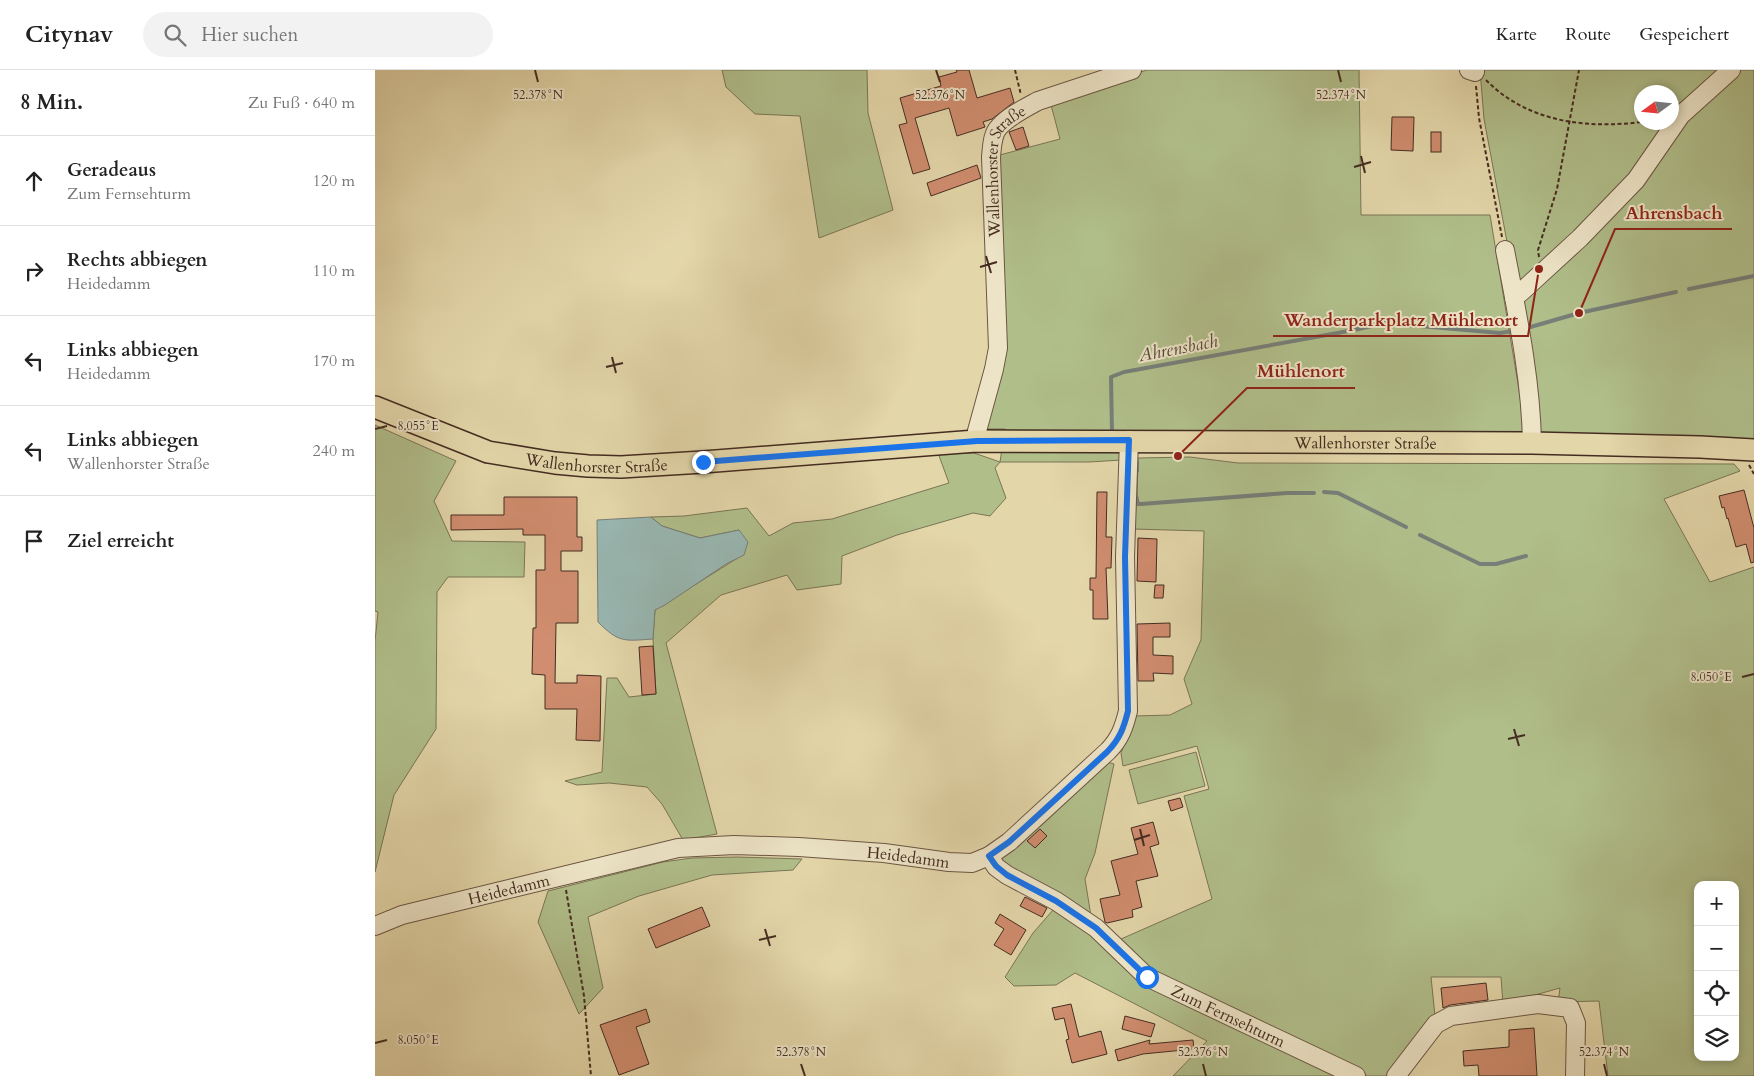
<!DOCTYPE html>
<html lang="de">
<meta charset="utf-8">
<style>
:root{--surface:#fff;--page:#f2f2f2;--text:#222;--muted:#767676;--line:#e0e0e0}
body{margin:0;font-family:Cardo,serif;background:var(--page);color:var(--text)}
.controls{position:absolute;right:15px;bottom:15px;display:grid;overflow:hidden;border-radius:10px;box-shadow:0 2px 8px #0003}
.controls button{width:45px;height:45px;display:grid;place-items:center;padding:0;border:0;border-bottom:1px solid var(--line);background:var(--surface);color:var(--text);font:25px sans-serif}
.compass{position:absolute;left:1259px;top:15px;width:45px;height:45px;border-radius:50%;background:var(--surface);box-shadow:0 2px 8px #0003;rotate:255deg}
.stop{position:absolute;width:15px;height:15px;margin:-11px;border:4px solid #1a73e8;border-radius:50%;background:#fff}
.stop.end{background:#1a73e8;border-color:#fff;box-shadow:0 1px 5px #0008}
.list{margin:0;padding:0;list-style:none}
h2{display:flex;justify-content:space-between;align-items:center;height:65px;margin:0;padding:0 20px;font-size:21px}
h2 small{font-size:16px;font-weight:400;color:var(--muted)}
.list li{display:grid;grid-template-columns:32px 1fr auto;gap:15px;align-items:center;box-sizing:border-box;height:90px;padding:0 20px;border-top:1px solid var(--line)}
.list b{display:block;font-size:19px;white-space:nowrap}
.list p{margin:0;font-size:16px;white-space:nowrap;color:var(--muted)}
.list em{font-size:16px;font-style:normal;color:var(--muted)}
.icon{flex:none;width:28px;height:28px;fill:none;stroke:currentColor;stroke-width:2;stroke-linecap:round;stroke-linejoin:round}
.map{position:relative;flex:none;width:1379px;height:1006px;overflow:hidden}
header{display:flex;align-items:center;gap:30px;box-sizing:border-box;height:70px;padding:0 25px;background:var(--surface);border-bottom:1px solid var(--line)}
header strong{font-size:24px}
nav{display:flex;gap:28px;margin-inline-start:auto;font-size:18px}
.search{width:350px;height:45px;background:var(--page);display:flex;align-items:center;gap:12px;box-sizing:border-box;padding:0 18px;border-radius:28px;color:var(--muted);font-size:19px}
main{display:flex}
aside{flex:1;background:var(--surface)}
.map>svg:first-child{display:block}
.green{fill:#b0be8a;stroke:#7a7556;fill-rule:evenodd}
.water{fill:#98b7b2;stroke:#777f78}
.lines{fill:none;stroke-linecap:round;stroke-linejoin:round}
.stream{stroke:#777f78;stroke-width:4}
.building{fill:#d08d6f;stroke:#452c21}
.minor-casing{stroke:#6c5643;stroke-width:20}
.major-casing{stroke:#452c21;stroke-width:24}
.path{stroke:#452c21;stroke-width:2;stroke-dasharray:4 2.5;stroke-linecap:butt}
.minor{stroke:#ede4c7;stroke-width:18}
.major{stroke:#e3d6a9;stroke-width:21}
.route{stroke:#1a73e8;stroke-width:6}
.ticks{fill:none;stroke:#452c21;stroke-width:2}
.labels{text-anchor:middle;stroke-width:4;stroke-linejoin:round;paint-order:stroke}
.street-label{font-size:16px;fill:#452c21;stroke:#ede4c7}
.water-label{font-size:18px;font-style:italic;fill:#56483e;stroke:#ede4c7}
.ticks-label{font-size:12px;text-anchor:middle;fill:#452c21;stroke:#ede4c7;stroke-width:4;stroke-linejoin:round;paint-order:stroke}
.leader{fill:none;stroke:#8f2418;stroke-width:2}
.callout-dot{fill:#8f2418;stroke:#ede4c7;stroke-width:2}
.callout-label{font-size:18px;text-anchor:middle;font-weight:bold;fill:#8f2418;stroke:#ede4c7;stroke-width:4;stroke-linejoin:round;paint-order:stroke}
</style>
<header>
<strong>Citynav</strong>
<div class="search"><svg class="icon" aria-label="search" viewBox="0 0 24 24"><circle cx="10" cy="10" r="6"/><path d="M15 15l6 6"/></svg>Hier suchen</div>
<nav><a>Karte</a><a>Route</a><a>Gespeichert</a></nav>
</header>
<main>
<aside>
<h2>8 Min.<small>Zu Fuß · 640 m</small></h2>
<ul class="list">
<li><svg class="icon" aria-label="ahead" viewBox="0 0 24 24"><path d="M12 20V5M6 11l6-6 6 6"/></svg><div><b>Geradeaus</b><p>Zum Fernsehturm</p></div><em>120 m</em></li>
<li><svg class="icon" aria-label="right" viewBox="0 0 24 24"><path d="M7 20v-9h11M14 6l5 5-5 5"/></svg><div><b>Rechts abbiegen</b><p>Heidedamm</p></div><em>110 m</em></li>
<li><svg class="icon" aria-label="left" viewBox="0 0 24 24"><path d="M17 20v-9H6M10 6l-5 5 5 5"/></svg><div><b>Links abbiegen</b><p>Heidedamm</p></div><em>170 m</em></li>
<li><svg class="icon" aria-label="left" viewBox="0 0 24 24"><path d="M17 20v-9H6M10 6l-5 5 5 5"/></svg><div><b>Links abbiegen</b><p>Wallenhorster Straße</p></div><em>240 m</em></li>
<li><svg class="icon" aria-label="arrive" viewBox="0 0 24 24"><path d="M6 21V4h12l-3 4 3 4H6"/></svg><div><b>Ziel erreicht</b></div></li>
</ul>
</aside>
<div class="map">
<svg width="1379" height="1006" viewBox="0 0 1379 1006">
<rect width="100%" height="100%" fill="#e3d6a9"/>
<filter id="stains"><feTurbulence type="fractalNoise" baseFrequency=".004" numOctaves="4"/><feColorMatrix values="0 0 0 0 .2 0 0 0 0 .09 0 0 0 0 .02 0 0 0 .5 -.17"/></filter>
<radialGradient id="worn" r=".72"><stop offset=".6" stop-color="#630" stop-opacity="0"/><stop offset="1" stop-color="#630" stop-opacity=".3"/></radialGradient>
<g class="green">
<polygon points="347,0 492,0 493,43 518,140 444,168 425,46 380,44 351,17"/>
<polygon points="772,0 984,0 986,145 1115,145 1149,350 1149,362 745,363 747,390 714,392 625,392 620,398 631,428 615,446 598,443 522,465 467,486 466,514 422,520 412,505 346,525 291,573 342,764 308,770 287,734 272,717 234,713 202,715 190,711 227,702 232,608 242,608 254,627 281,624 278,569 280,540 369,484 364,460 325,468 287,456 276,447 309,446 372,438 394,466 418,453 457,449 574,413 563,383 599,383 625,392 630,359 607,359 622,309 621,86 685,69 675,31"/>
<path d="M 1105,0 L 1379,0 L 1379,373 L 1164,364 L 1141,220 L 1109,49 ZM 1266,22 L 1296,22 L 1296,52 L 1266,52 Z"/>
<polygon points="0,355 81,391 59,431 77,471 150,472 149,507 73,507 62,522 61,659 19,725 0,802 0,571 3,542 0,541"/>
<path d="M 815,387 L 863,393 L 1359,394 L 1365,401 L 1289,429 L 1335,512 L 1379,497 L 1379,1006 L 1233,1006 L 1224,931 L 1183,932 L 1185,918 L 1128,934 L 1126,907 L 1056,907 L 1060,946 L 1018,1006 L 992,1006 L 778,904 L 746,869 L 837,829 L 809,726 L 834,719 L 822,676 L 748,696 L 746,683 L 760,646 L 795,645 L 817,634 L 809,609 L 826,570 L 829,461 L 758,459 L 762,430 L 763,388 ZM 1323,815 L 1360,815 L 1360,987 L 1323,987 Z"/>
<polygon points="821,682 830,716 763,734 754,700"/>
<polygon points="732,692 739,694 720,783 710,809 716,846 626,791 627,784"/>
<polygon points="362,787 427,789 418,800 337,805 264,826 213,847 228,918 204,944 163,852 173,821 288,792 317,788"/>
<polygon points="678,840 714,861 770,912 966,1006 798,1006 832,971 700,903 681,915 639,916 630,907 658,863"/>
</g>
<path class="water" d="M 276,447 L 287,456 L 325,468 L 364,460 L 373,472 L 369,485 L 351,494 L 290,535 L 280,540 L 278,569 C 249,571 244,573 223,552 L 222,450 Z"/>
<g class="lines">
<g class="stream">
<polyline points="1314,219 1379,206"/>
<polyline points="1152,258 1204,243 1301,222"/>
<polyline points="737,362 736,307 749,302 979,260 1010,253 1125,263 1138,261"/>
<polyline points="762,401 762,392"/>
<polyline points="949,422 963,423 1031,457"/>
<polyline points="761,426 763,434 766,434 912,423 939,423"/>
<polyline points="1045,465 1105,494 1121,494 1151,486"/>
</g>
</g>
<g class="building">
<polygon points="581,0 594,0 602,28 635,18 639,32 617,49 608,52 610,57 582,66 574,38 540,48 555,99 538,104 524,55 532,53 525,28 566,16 564,7 582,2"/>
<polygon points="1017,47 1039,47 1038,81 1016,80"/>
<polygon points="648,57 654,76 641,80 634,62"/>
<rect x="1056" y="62" width="10" height="20"/>
<polygon points="602,95 606,108 556,126 552,113"/>
<polygon points="1369,420 1379,458 1379,492 1376,493 1371,474 1361,477 1353,448 1352,449 1349,437 1347,438 1344,426"/>
<polygon points="722,422 732,422 731,467 737,467 736,498 731,498 733,549 718,549 718,520 715,520 715,508 721,508"/>
<polygon points="129,427 202,427 202,467 207,467 207,481 186,481 186,501 203,501 203,553 181,553 180,613 202,613 202,605 226,606 225,671 201,670 202,639 170,639 170,605 157,604 158,558 161,558 161,500 170,500 170,465 148,465 148,459 76,460 76,445 129,445"/>
<polygon points="763,468 782,469 781,512 762,511"/>
<polygon points="780,515 789,515 788,528 779,528"/>
<polygon points="795,553 795,567 778,567 778,585 798,586 798,604 778,603 779,611 763,611 762,554"/>
<polygon points="278,576 281,624 267,625 264,577"/>
<polygon points="805,728 808,737 796,741 793,731"/>
<polygon points="778,752 784,774 775,777 783,806 761,811 767,837 757,840 758,847 732,853 730,852 725,829 745,825 736,791 763,784 756,758"/>
<polygon points="665,759 672,766 660,778 652,771"/>
<polygon points="650,827 672,838 667,847 645,836"/>
<polygon points="327,837 335,856 281,878 273,859"/>
<polygon points="625,844 651,860 636,885 619,875 629,859 620,853"/>
<polygon points="1111,913 1113,930 1075,935 1068,938 1066,918"/>
<polygon points="696,934 704,967 726,961 732,984 697,993 691,970 694,969 689,948 680,950 677,938"/>
<polygon points="271,939 275,952 261,957 274,994 244,1005 225,955"/>
<polygon points="750,946 780,954 776,967 747,959"/>
<polygon points="1159,958 1162,1006 1104,1006 1103,995 1089,996 1088,981 1134,977 1134,960"/>
<polygon points="775,970 774,974 818,970 819,979 768,984 743,991 740,980"/>
</g>
<g class="lines">
<defs>
<g id="minor">
<polyline points="1094,0 1100,2 1100,0"/>
<path d="M 1130,180 C 1142,243 1156,309 1157,373"/>
<polyline points="1139,227 1145,223 1205,168 1261,110 1306,45 1356,0"/>
<path id="s1" d="M 601,371 L 602,361 L 619,299 L 623,278 L 616,87 C 617,78 617,64 624,57 C 634,46 650,38 663,31 L 757,0"/>
<path id="s2" d="M 614,786 L 621,797 L 632,805 L 681,831 L 721,858 L 772,907 L 981,1006"/>
<path id="s3" d="M 0,856 L 27,845 L 303,778 L 359,775 L 424,777 L 509,783 L 574,792 L 597,793 L 614,786 L 634,772 L 733,681 C 745,669 749,657 753,641 L 750,487 L 754,370"/>
<polyline points="1021,1006 1061,954 1076,946 1163,934 1195,938 1201,953 1200,1006"/>
</g>
<g id="major">
<path id="s4" d="M 0,337 L 113,382 L 180,393 L 213,396 L 246,397 L 328,392 L 601,371 L 1157,373 L 1325,377 L 1379,380"/>
</g>
</defs>
<use href="#minor" class="minor-casing"/>
<use href="#major" class="major-casing"/>
<g class="path">
<polyline points="640,0 646,25"/>
<path d="M 1111,10 C 1152,52 1211,59 1266,52"/>
<polyline points="1101,16 1104,48 1127,167"/>
<polyline points="1164,187 1163,180 1182,119 1204,0"/>
<polyline points="1374,395 1379,404"/>
<polyline points="191,820 209,926 216,1006"/>
</g>
<use href="#minor" class="minor"/>
<use href="#major" class="major"/>
</g>
<g class="lines">
<path class="route" d="M 328,392 L 602,371 L 754,370 L 750,487 L 753,641 C 749,657 745,669 732,682 L 634,772 L 614,786 L 621,796 L 632,805 L 681,831 L 721,858 L 772,907"/>
</g>
<path class="ticks" d="M 160,0 L 163,12M 561,0 L 565,12M 963,0 L 966,12M 986,86 L 990,103M 979,97 L 996,92M 611,186 L 616,203M 605,197 L 622,192M 237,287 L 241,303M 231,297 L 248,293M 0,359 L 12,356M 1367,607 L 1379,604M 1139,659 L 1144,676M 1133,669 L 1150,665M 765,759 L 769,776M 759,770 L 775,765M 390,859 L 395,876M 384,870 L 401,866M 0,973 L 12,970M 426,994 L 430,1006M 828,994 L 831,1006M 1229,994 L 1232,1006"/>
<g class="labels">
<g class="street-label">
<text dy="6" stroke="none"><textPath href="#s1" startOffset="278">Wallenhorster Straße</textPath></text>
<text dy="6" stroke="none"><textPath href="#s4" startOffset="1001">Wallenhorster Straße</textPath></text>
<text dy="6" stroke="none"><textPath href="#s4" startOffset="231">Wallenhorster Straße</textPath></text>
<text dy="6" stroke="none"><textPath href="#s3" startOffset="544">Heidedamm</textPath></text>
<text dy="6" stroke="none"><textPath href="#s3" startOffset="139">Heidedamm</textPath></text>
<text dy="6" stroke="none"><textPath href="#s2" startOffset="291">Zum Fernsehturm</textPath></text>
</g>
<g class="water-label">
<text transform="translate(803 278) rotate(-11)" y="6">Ahrensbach</text>
</g>
</g>
<g class="ticks-label">
<text x="163" y="29">52.378°N</text>
<text x="565" y="29">52.376°N</text>
<text x="966" y="29">52.374°N</text>
<text x="43" y="360">8.055°E</text>
<text x="1336" y="611">8.050°E</text>
<text x="43" y="974">8.050°E</text>
<text x="426" y="986">52.378°N</text>
<text x="828" y="986">52.376°N</text>
<text x="1229" y="986">52.374°N</text>
</g>
<path class="leader" d="M1204 243L1240 159H1357M1164 199L1153 266H898M803 386L872 318H980"/>
<g class="callout-dot">
<circle cx="1204" cy="243" r="5"/>
<circle cx="1164" cy="199" r="5"/>
<circle cx="803" cy="386" r="5"/>
</g>
<g class="callout-label">
<text x="1299" y="149">Ahrensbach</text>
<text x="1026" y="256">Wanderparkplatz Mühlenort</text>
<text x="926" y="307">Mühlenort</text>
</g>
<rect width="100%" height="100%" filter="url(#stains)"/>
<rect width="100%" height="100%" fill="url(#worn)"/>
</svg>
<div class="controls">
<button>+</button>
<button>−</button>
<button><svg class="icon" aria-label="locate" viewBox="0 0 24 24"><circle cx="12" cy="12" r="6"/><path d="M12 2v4M12 18v4M2 12h4M18 12h4"/></svg></button>
<button><svg class="icon" aria-label="layers" viewBox="0 0 24 24"><path d="M12 4l9 5-9 5-9-5zM3 14l9 5 9-5"/></svg></button>
</div>
<svg class="compass" viewBox="-18 -18 36 36"><path d="M0-13l5 13h-10z" fill="#e53935"/><path d="M0 13l5-13h-10z" fill="#767676"/></svg>
<div class="stop" style="left:772px;top:907px"></div>
<div class="stop end" style="left:328px;top:392px"></div>
</div>
</main>
